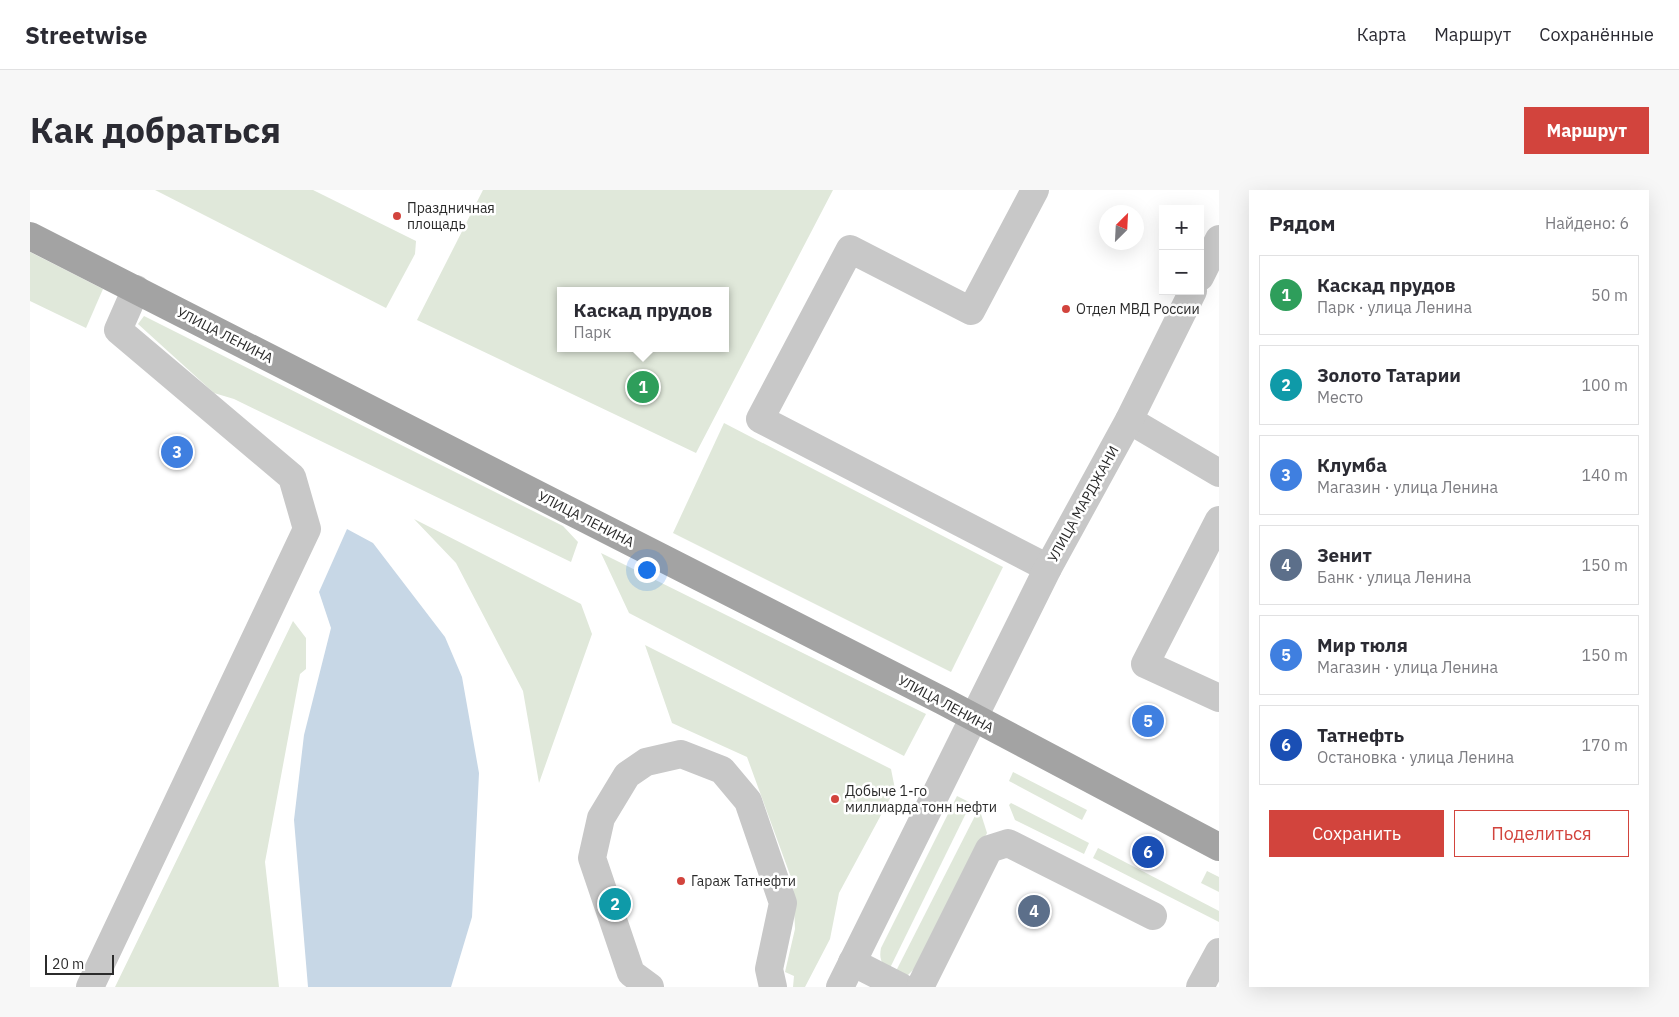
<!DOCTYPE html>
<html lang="ru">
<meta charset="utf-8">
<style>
:root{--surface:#fff;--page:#f7f7f7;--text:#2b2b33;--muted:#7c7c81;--line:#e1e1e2;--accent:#d2443d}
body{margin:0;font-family:"IBM Plex Sans",sans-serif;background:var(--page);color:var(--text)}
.controls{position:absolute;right:15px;top:15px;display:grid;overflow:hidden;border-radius:0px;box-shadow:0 5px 20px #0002}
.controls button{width:45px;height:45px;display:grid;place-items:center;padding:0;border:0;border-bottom:1px solid var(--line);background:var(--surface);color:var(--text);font:25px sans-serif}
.compass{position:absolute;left:1069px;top:15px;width:45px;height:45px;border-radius:50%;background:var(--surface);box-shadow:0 5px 20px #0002;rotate:24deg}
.scale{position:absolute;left:15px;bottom:12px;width:69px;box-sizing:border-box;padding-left:5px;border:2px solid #2b2b2b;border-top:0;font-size:14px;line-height:18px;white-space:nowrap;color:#2b2b2b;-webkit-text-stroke:4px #fff;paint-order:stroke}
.you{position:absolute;left:616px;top:379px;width:18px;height:18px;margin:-12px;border:4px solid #fff;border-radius:50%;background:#1a73e8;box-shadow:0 0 0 8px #1a73e833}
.badge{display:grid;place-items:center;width:32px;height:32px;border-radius:50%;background:var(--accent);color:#fff;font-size:16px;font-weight:700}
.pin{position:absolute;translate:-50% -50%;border:2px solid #fff;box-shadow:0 1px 5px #0006}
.popup{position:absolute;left:527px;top:97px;width:172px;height:65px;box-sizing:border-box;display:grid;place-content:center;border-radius:0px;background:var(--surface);filter:drop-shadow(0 1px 4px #0005);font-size:16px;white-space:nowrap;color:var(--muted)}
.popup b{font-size:19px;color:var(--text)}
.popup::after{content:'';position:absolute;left:50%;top:100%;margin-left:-10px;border:10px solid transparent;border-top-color:var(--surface)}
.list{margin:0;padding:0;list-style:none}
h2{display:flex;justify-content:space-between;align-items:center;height:65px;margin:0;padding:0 20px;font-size:21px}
h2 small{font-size:16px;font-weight:400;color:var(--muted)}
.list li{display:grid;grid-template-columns:32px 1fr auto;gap:15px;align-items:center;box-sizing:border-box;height:80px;margin:0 10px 10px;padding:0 10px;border:1px solid var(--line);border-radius:0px}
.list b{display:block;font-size:19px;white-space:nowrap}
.list p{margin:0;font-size:16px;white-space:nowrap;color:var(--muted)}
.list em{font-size:16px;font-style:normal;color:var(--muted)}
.actions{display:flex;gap:10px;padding:15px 20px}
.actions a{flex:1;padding:11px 0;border:1px solid var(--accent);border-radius:0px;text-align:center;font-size:18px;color:var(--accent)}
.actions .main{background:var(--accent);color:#fff}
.map{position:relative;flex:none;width:1189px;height:797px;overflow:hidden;border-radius:0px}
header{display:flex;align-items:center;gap:30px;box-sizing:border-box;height:70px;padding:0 25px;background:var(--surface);border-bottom:1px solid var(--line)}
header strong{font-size:24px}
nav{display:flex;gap:28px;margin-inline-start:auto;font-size:18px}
.intro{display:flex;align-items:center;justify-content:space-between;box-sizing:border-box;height:120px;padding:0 30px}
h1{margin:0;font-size:35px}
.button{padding:12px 22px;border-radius:0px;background:var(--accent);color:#fff;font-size:18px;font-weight:700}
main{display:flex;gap:30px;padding:0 30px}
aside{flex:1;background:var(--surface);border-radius:0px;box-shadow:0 5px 20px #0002}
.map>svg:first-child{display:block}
.green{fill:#e0e8da;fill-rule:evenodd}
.water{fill:#c7d7e6}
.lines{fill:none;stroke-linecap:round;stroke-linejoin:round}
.minor{stroke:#c8c8c8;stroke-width:28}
.major{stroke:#a3a3a3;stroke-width:28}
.poi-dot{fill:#d2443d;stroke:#fff;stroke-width:2}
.labels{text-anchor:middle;stroke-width:5;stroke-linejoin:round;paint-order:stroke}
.poi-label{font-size:14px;fill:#2b2b2b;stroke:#fff;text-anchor:start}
.street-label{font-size:14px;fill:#2b2b2b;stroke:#fff}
</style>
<header>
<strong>Streetwise</strong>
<nav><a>Карта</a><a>Маршрут</a><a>Сохранённые</a></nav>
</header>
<div class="intro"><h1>Как добраться</h1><a class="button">Маршрут</a></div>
<main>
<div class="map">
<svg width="1189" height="797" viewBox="0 0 1189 797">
<rect width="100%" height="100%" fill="#fff"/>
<g class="green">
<polygon points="125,0 283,0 386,51 385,64 356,118"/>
<path d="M 453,0 L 803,0 L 666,263 L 387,130 ZM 530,101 L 696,101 L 696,158 L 530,158 Z"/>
<polygon points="0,62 73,99 56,138 0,111"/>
<polygon points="114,126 533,336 548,352 541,372 204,209 184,203 108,134"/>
<polygon points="694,233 973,377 921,482 643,343"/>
<polygon points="384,329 551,414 562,444 509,593 493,501 426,373"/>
<polygon points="571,363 896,524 874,566 599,423"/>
<polygon points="263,431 276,448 276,479 270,484 235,672 249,797 85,797"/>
<polygon points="615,455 861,579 865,599 809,703 800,749 775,797 763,797 764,786 755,782 765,739 763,693 717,567 642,533"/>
<polygon points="983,582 1057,620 1052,630 979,591"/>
<path d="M 927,606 L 941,613 L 859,780 C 851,774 849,768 851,758 Z"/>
<polygon points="981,613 1059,653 1054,664 985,630 979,615"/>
<polygon points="947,622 951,624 957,643 886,777 878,785 865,783"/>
<polygon points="1068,658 1189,721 1189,732 1063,668"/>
<polygon points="1177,681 1189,687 1189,702 1171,693"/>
</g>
<polygon class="water" points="317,339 343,353 415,447 432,487 449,583 442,727 421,797 278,797 264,630 274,545 301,438 289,402"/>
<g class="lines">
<g class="minor">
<polyline points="1005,0 941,121 820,59 730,229 1018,378"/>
<polyline points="1170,87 1189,49"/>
<polyline points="1099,230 1189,283"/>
<polyline points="1189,330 1115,474 1189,508"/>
<polyline points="822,772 871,797"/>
<polyline points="60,797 277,339 262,287 88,140 106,99"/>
<polyline points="620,797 601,783 562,668 571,628 597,585 616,572 651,564 692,580 718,611 753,713 739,779 743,797"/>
<polyline points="810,797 1018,378 1099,230 1163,101"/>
<polyline points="890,797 959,659 978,653 1123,726"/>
<polyline points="1170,797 1189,762"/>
</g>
<polyline class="major" points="0,46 913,511 1189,657"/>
</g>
<g class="poi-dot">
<circle cx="367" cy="26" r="5"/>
<circle cx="1036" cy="119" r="5"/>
<circle cx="805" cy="609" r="5"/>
<circle cx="651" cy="691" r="5"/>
</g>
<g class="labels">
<g class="poi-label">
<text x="377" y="23">Праздничная<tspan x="377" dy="16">площадь</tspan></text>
<text x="1046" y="124">Отдел МВД России</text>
<text x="815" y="606">Добыче 1-го<tspan x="815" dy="16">миллиарда тонн нефти</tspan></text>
<text x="661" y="696">Гараж Татнефти</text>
</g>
<g class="street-label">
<text transform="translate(195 145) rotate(27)" y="5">УЛИЦА ЛЕНИНА</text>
<text transform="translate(1053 314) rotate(-61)" y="5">УЛИЦА МАРДЖАНИ</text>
<text transform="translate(556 329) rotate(27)" y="5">УЛИЦА ЛЕНИНА</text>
<text transform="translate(916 514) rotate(28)" y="5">УЛИЦА ЛЕНИНА</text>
</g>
</g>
</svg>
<div class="controls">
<button>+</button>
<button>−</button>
</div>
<svg class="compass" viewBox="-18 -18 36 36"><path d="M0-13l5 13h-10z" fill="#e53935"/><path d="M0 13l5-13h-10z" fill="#7c7c81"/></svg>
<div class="scale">20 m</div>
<div class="you"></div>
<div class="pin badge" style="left:613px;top:197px;background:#2e9e5b">1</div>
<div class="popup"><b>Каскад прудов</b>Парк</div>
<div class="pin badge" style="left:585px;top:714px;background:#0f9aa8">2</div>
<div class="pin badge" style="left:147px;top:262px;background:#3f7fe0">3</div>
<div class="pin badge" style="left:1004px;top:721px;background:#5c6f8a">4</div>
<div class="pin badge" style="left:1118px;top:531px;background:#3f7fe0">5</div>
<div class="pin badge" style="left:1118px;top:662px;background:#1a4fb4">6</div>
</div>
<aside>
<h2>Рядом<small>Найдено: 6</small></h2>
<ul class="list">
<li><span class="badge" style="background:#2e9e5b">1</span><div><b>Каскад прудов</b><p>Парк · улица Ленина</p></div><em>50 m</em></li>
<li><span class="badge" style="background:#0f9aa8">2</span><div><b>Золото Татарии</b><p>Место</p></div><em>100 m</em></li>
<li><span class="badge" style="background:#3f7fe0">3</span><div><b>Клумба</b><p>Магазин · улица Ленина</p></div><em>140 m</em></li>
<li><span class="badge" style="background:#5c6f8a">4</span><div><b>Зенит</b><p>Банк · улица Ленина</p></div><em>150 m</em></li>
<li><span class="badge" style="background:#3f7fe0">5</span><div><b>Мир тюля</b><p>Магазин · улица Ленина</p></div><em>150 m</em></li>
<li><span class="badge" style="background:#1a4fb4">6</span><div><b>Татнефть</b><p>Остановка · улица Ленина</p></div><em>170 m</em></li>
</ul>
<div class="actions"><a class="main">Сохранить</a><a>Поделиться</a></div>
</aside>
</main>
